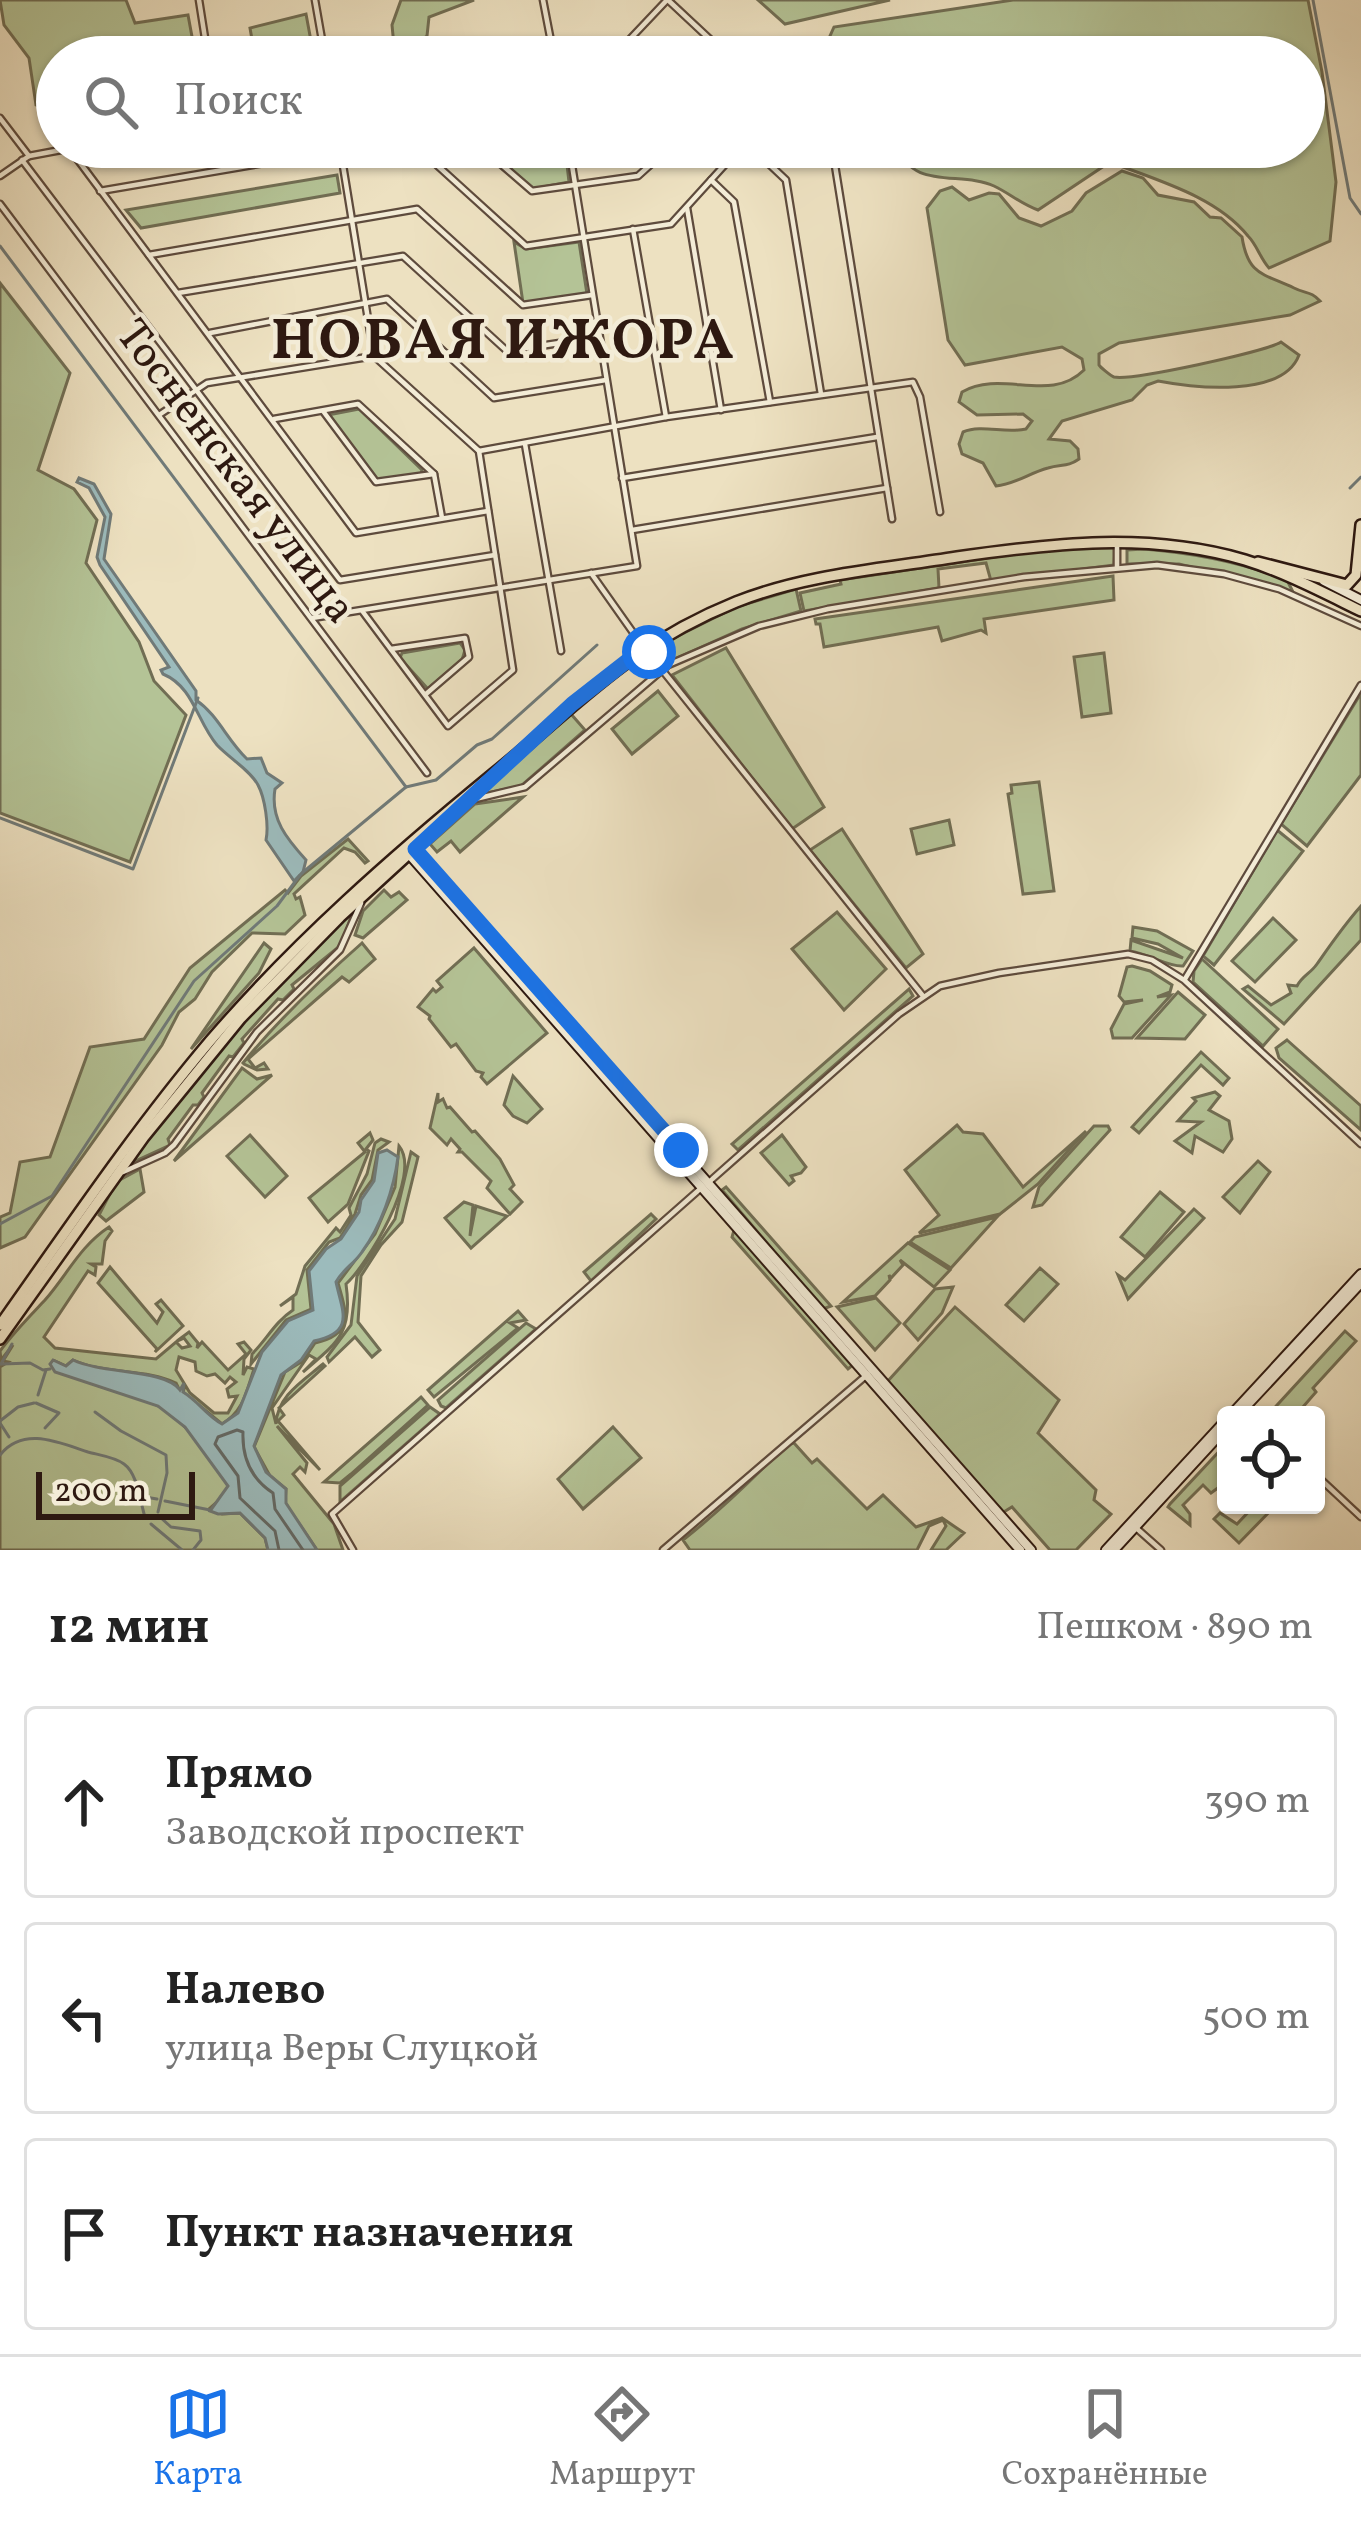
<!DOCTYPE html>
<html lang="ru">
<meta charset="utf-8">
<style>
:root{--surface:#fff;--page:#f6f6f6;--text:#222;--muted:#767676;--line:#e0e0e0;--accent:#1a73e8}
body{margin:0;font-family:Vollkorn,serif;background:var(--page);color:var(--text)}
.controls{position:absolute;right:36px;bottom:36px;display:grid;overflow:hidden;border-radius:12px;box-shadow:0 3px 9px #0004}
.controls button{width:108px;height:108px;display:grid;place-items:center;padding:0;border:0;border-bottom:3px solid var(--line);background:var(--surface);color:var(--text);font:60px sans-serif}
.scale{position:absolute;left:36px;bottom:30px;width:159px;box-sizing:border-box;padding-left:12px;border:6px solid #2e1911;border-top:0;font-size:33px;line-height:42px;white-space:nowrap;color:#2e1911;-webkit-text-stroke:9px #f3ecd7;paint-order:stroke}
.stop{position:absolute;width:36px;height:36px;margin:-27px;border:9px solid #1a73e8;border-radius:50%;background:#fff}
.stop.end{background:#1a73e8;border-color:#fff;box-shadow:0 3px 12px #0008}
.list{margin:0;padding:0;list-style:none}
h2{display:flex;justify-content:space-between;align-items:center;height:156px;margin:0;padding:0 48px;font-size:51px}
h2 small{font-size:39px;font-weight:400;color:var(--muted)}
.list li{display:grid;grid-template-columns:78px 1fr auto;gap:36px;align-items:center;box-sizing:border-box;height:192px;margin:0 24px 24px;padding:0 24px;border:3px solid var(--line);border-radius:12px}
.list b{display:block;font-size:45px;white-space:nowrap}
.list p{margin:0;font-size:39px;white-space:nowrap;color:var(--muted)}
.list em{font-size:39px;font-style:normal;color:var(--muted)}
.icon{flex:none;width:66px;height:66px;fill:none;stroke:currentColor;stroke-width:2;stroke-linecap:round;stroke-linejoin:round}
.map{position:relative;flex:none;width:1361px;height:1550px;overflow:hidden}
.search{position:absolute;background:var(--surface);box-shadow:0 3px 9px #0004;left:36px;right:36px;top:36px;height:132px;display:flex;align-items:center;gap:30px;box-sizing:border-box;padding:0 42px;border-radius:66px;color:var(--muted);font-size:45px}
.sheet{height:804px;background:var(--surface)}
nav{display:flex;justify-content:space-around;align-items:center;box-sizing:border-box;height:168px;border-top:3px solid var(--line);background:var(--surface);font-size:33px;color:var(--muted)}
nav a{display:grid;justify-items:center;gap:6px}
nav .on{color:var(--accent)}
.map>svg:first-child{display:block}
.green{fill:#b4c396;stroke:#716e54;stroke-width:3;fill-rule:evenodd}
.water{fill:#9cbbbc;stroke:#707a78;stroke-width:3}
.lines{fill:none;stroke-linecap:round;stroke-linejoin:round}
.shore{stroke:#656a66;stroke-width:3}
.stream{stroke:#707a78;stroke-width:3}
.street-casing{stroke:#5e4b3d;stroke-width:9}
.secondary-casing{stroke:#2e1911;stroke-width:12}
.primary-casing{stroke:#2e1911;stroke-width:14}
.street{stroke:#f3ecd7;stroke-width:4.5}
.secondary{stroke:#f3ecd7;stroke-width:8}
.primary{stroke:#ede1c1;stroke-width:9}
.route{stroke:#1a73e8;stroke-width:15}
.labels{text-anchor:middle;stroke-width:9;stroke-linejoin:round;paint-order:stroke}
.street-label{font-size:45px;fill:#2e1911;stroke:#f3ecd7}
.district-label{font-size:57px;font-weight:bold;letter-spacing:3px;fill:#2e1911;stroke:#f3ecd7}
</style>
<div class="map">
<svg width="1361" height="1550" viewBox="0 0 1361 1550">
<rect width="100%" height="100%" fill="#ede1c1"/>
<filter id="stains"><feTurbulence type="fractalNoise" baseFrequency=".00167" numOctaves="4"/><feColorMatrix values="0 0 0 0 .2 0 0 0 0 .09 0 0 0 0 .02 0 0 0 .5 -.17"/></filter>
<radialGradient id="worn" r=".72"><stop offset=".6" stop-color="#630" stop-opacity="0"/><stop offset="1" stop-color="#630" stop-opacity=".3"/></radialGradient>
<g class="green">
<polygon points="0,0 126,0 135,23 188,15 195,53 192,57 57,57 57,113 36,105 29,58 4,25"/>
<polygon points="401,0 474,0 429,17 427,36 414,46 394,46 392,25"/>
<polygon points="758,0 890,0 785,24"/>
<path d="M 1013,0 L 1308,0 L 1322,72 L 1336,182 L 1330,241 L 1269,268 C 1260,258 1257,245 1248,236 C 1216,196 1156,180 1110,162 L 1038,210 C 1021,204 1009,193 994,186 C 962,171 910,190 899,147 L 1304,147 L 1304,57 L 838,57 L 826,45 L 834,27 Z"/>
<polygon points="306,14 311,41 254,51 250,28"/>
<polygon points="484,147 565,147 569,182 532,189"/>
<path d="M 1122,171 L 1143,178 L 1158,195 L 1194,202 L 1210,217 L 1221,218 L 1242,237 C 1248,275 1262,273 1294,288 C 1306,294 1311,291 1320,301 L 1290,315 L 1119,343 L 1099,354 L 1099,365 C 1100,367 1111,376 1114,377 C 1131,381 1265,352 1281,342 L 1299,355 C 1283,398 1195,388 1158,381 L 1147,385 L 1132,400 L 1062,421 L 1049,439 L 1070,441 L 1078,449 L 1079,459 C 1068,467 1061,464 1048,468 C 1029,473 1016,484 996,486 L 983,463 L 962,454 L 959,444 L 963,432 C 982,424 1005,434 1026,429 L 1032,421 L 1023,414 L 977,415 L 959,402 L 962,392 C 1002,369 1050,404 1084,370 L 1082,359 L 1062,347 L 965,365 L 948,340 L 927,208 L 940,191 L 952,187 L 969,200 L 989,193 L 999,194 L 1019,218 L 1041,226 L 1072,211 L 1086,193 Z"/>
<polygon points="337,175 340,193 141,228 126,210"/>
<polygon points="514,242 526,249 579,242 587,294 523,303"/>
<polygon points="0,283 70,373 38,470 74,489 97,520 86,563 139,642 154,681 186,715 130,862 0,813"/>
<polygon points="359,409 422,470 420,476 377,480 328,415"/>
<polygon points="1088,547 1115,547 1114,565 991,581 986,563 938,569 939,588 804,611 800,593 841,584 840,580 1021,553"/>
<path d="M 1144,549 C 1193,553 1241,562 1287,580 L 1293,592 L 1179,564 L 1127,564 L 1127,550 Z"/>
<polygon points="1113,576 1114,600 984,619 986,633 981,630 942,641 938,627 824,647 820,624 816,624 815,619"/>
<polygon points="796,589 801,611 742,629 668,662 656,647 736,607"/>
<polygon points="460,643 465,650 462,660 428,689 400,658 402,653"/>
<polygon points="726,648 824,807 792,829 672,675"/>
<polygon points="1104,653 1111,713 1082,717 1074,657"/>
<polygon points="658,691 678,716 632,754 612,729"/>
<polygon points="1361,693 1361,775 1307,846 1281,824"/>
<polygon points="571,714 585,730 521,786 481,794"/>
<polygon points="1039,782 1054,891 1023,894 1008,794 1012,793 1011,785"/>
<polygon points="523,797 460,852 451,841 437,852 430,844 475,804"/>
<polygon points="949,820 954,845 917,854 911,829"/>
<polygon points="842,829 923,954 906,968 810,850"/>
<polygon points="1277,830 1303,851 1214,965 1203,956"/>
<polygon points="348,839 368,861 365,863 355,852 344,848 294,894 296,899 300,897 305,915 285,934 252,933 212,972 195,999 179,1012 162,1045 25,1237 0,1248 0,1217 10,1213 20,1162 50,1157 90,1047 144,1039 190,968 285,890 288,893 301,876"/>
<polygon points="384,890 391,897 399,892 407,900 363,938 355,935 363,911"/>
<path d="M 1361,906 L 1361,940 L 1284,1024 L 1243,989 L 1248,986 L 1271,1005 L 1291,993 L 1288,985 L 1297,986 C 1302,976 1310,974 1317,964 C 1331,944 1344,925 1361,906 Z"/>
<polygon points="837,912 886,969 844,1010 792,949"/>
<polygon points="347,915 351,917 341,945 292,985 294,989 283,1000 278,999 242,1039 244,1043 233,1057 229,1056 202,1093 204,1097 198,1105 193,1105 168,1139 170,1145 131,1163 178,1099 241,1024"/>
<polygon points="1273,918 1296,940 1255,982 1232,961"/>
<path d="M 1133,927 L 1157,931 L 1193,951 L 1183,966 C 1168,967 1149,954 1130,951 L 1131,940 L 1183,958 L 1158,944 L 1132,938 Z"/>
<polygon points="264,943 271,949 259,973 191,1049"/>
<path d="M 362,943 L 375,959 L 349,982 L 342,977 L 248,1059 L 255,1068 L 264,1063 L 268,1069 L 257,1070 L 244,1064 L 243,1063 C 279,1019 319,981 362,943 Z"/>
<polygon points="474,948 547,1033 487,1084 481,1077 483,1073 476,1071 456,1044 451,1047 429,1019 430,1016 418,1007 433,989 436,992 442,987 437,981"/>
<polygon points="1202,959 1278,1029 1263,1046 1193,982 1194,971"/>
<polygon points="1132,966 1150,971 1172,985 1170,992 1157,997 1171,995 1132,1038 1113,1038 1111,1029 1124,1004 1143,1000 1124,1002 1119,996 1127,967"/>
<polygon points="909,989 913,996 738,1150 732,1144"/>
<polygon points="1178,992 1205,1015 1185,1039 1137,1038"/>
<polygon points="1287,1040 1361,1106 1361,1130 1279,1058 1276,1048"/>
<polygon points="1201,1052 1229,1078 1223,1085 1201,1065 1139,1133 1132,1127"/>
<polygon points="242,1068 257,1079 272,1075 174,1161"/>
<polygon points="513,1076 542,1109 527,1123 513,1116 504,1105"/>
<polygon points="1215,1092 1220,1096 1209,1110 1229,1121 1232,1139 1223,1152 1195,1136 1192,1153 1175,1141 1201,1122 1178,1121 1196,1101 1193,1098"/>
<polygon points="438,1093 438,1102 443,1099 447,1108 450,1107 472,1132 475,1131 500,1159 514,1185 510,1189 522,1202 510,1214 487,1188 491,1181 462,1152 458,1152 460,1149 451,1139 447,1145 430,1128"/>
<polygon points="957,1125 963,1132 983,1134 1023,1187 1086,1131 1038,1184 1000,1214 919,1233 939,1215 905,1170"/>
<polygon points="1094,1126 1108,1126 1110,1130 1042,1205 1033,1207 1039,1187"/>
<polygon points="370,1133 373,1140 366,1149 369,1151 348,1204 328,1222 309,1198 365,1152 358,1143"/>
<polygon points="250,1135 287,1176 265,1197 227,1156"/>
<polygon points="782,1135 806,1167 801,1173 791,1176 794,1181 789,1185 761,1153"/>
<path d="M 381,1139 L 389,1142 L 378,1150 L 372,1180 L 361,1195 L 355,1214 L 340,1238 L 329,1242 L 307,1270 L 311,1309 L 286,1320 L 251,1364 L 252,1354 C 267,1339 275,1322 293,1310 L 293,1297 L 280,1306 L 296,1294 L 305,1266 L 336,1228 L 340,1232 L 351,1215 L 349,1208 L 367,1174 L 375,1143 Z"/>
<path d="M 399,1146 C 423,1175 366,1266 346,1284 C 353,1333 338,1342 303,1372 L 316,1359 L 309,1355 L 272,1408 L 276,1424 C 277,1396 303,1381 323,1364 L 325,1366 L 279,1408 L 284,1415 L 278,1421 L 320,1470 L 277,1426 L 307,1463 L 305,1472 L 300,1467 L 293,1474 L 334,1524 L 343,1550 L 317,1550 L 285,1503 L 286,1489 L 270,1476 L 254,1447 L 285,1372 L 303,1361 L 315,1343 C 354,1334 347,1314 338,1283 L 375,1234 L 395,1187 Z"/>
<polygon points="411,1152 418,1157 402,1222 381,1245 361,1276 358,1322 380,1350 372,1357 355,1337 329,1362 327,1357 351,1325 357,1276 395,1219"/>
<polygon points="1258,1161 1270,1172 1240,1213 1223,1197"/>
<polygon points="140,1169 144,1192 106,1221 99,1215 116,1182"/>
<polygon points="726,1187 831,1306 823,1309 722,1190"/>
<polygon points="1160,1192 1184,1212 1145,1257 1121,1237"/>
<polygon points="464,1202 473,1205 470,1236 476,1206 507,1216 471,1248 445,1218"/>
<polygon points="1194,1209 1204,1218 1128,1299 1118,1275 1125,1280"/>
<polygon points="651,1214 656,1219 591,1281 584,1272"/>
<polygon points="997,1217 951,1268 910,1242 915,1237"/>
<path d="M 109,1227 L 112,1231 L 105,1241 L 102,1264 L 91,1264 L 96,1267 L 95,1275 L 88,1271 L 44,1337 L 55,1348 L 156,1359 L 176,1342 L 182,1348 L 190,1346 L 184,1338 L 177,1341 L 189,1332 L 198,1343 L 197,1348 L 202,1342 L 228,1370 L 246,1354 L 238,1344 L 244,1342 L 251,1350 L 244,1359 L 243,1375 L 247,1367 L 254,1369 C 246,1392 244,1411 222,1424 L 183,1392 L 185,1386 L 180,1391 L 176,1383 C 145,1368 106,1375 73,1360 L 66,1366 L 53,1360 C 83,1388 118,1389 154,1404 C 181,1416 216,1460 228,1486 L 225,1495 L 209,1509 L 222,1514 L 240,1513 L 265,1538 L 268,1550 L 0,1550 L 0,1367 L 8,1362 L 3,1361 L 13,1345 L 1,1360 L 0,1351 C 14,1332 29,1317 45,1300 C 67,1275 80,1246 109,1227 ZM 179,1357 L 195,1362 L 196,1371 L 207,1376 L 215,1374 L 225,1383 L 230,1377 L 236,1382 L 227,1389 L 229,1397 L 237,1396 L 228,1413 L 214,1413 L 190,1393 L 176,1370 Z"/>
<polygon points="734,1230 745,1239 854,1364 848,1369 732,1237"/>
<polygon points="908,1243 950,1270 934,1287 900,1260 903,1265 891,1278 889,1275 890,1280 875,1296 843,1302"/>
<polygon points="110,1267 157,1323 163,1312 156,1304 161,1300 183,1326 155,1352 157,1349 98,1283"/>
<polygon points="1040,1268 1058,1284 1024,1321 1006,1305"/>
<polygon points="953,1287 942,1313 918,1340 904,1324 935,1289"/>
<polygon points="876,1298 900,1323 875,1350 837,1307"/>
<polygon points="955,1307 1059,1400 1038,1433 1096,1490 1094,1500 1111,1514 1076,1550 1050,1550 1012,1507 1002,1513 887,1382"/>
<polygon points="518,1311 526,1320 510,1323 518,1328 434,1397 428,1390"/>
<polygon points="526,1323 536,1329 446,1408 441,1406 438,1400"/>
<polygon points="1345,1331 1356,1341 1313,1388 1316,1392 1296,1415 1268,1415"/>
<polygon points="421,1397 428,1405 351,1474 340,1483 324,1482"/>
<polygon points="430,1407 440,1414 340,1502 340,1486"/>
<polygon points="613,1427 641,1458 583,1509 558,1479"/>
<path d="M 794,1443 L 812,1463 L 817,1459 L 867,1509 L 883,1495 L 916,1527 L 942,1518 L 964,1533 L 946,1550 L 931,1550 L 946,1526 L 943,1520 L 929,1526 L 917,1550 L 690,1550 L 683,1540 C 720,1511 755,1477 787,1444 Z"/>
<polygon points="1226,1444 1226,1482 1211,1493 1203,1485 1183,1505 1190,1514 1190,1525 1168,1507 1170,1504"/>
<polygon points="1255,1505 1276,1505 1239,1543 1214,1519 1220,1513 1237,1524"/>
</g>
<g class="water">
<path d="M 79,478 L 94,484 L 111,514 L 104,559 L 196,691 L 196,700 C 218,715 227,740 247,759 L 261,758 L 267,773 L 282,783 L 275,789 C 270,819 287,839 306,860 L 303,872 L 294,881 L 266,840 C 269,826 265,798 258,785 C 250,770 229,758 217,745 C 197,722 194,687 163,674 L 161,670 L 169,667 L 100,565 L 97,557 L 105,517 L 89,488 L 77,482 Z"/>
<path d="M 387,1150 L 398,1157 C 394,1189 381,1226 362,1252 C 354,1264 343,1269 336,1282 C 342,1311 356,1332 314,1341 L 301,1360 L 281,1375 L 254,1446 L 266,1472 L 286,1489 L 286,1503 L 317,1550 L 268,1550 L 265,1538 L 240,1513 L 218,1514 L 210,1511 L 228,1486 L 185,1427 L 158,1406 L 55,1372 L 50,1364 L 53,1360 L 66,1366 L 73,1360 C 102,1374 166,1369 180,1390 L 184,1383 L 183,1392 C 198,1401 207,1416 222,1424 L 238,1413 L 262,1352 L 288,1321 L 313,1310 L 309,1271 L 326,1249 L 341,1239 L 359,1212 L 361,1200 L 374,1181 L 378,1153 Z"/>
</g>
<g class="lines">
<path class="shore" d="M 279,1550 L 275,1531 L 240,1498 L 238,1476 L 215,1444 L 218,1437 L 237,1430 L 243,1432 C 242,1457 250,1478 273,1493 L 275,1509 L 303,1550"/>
<g class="stream">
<polyline points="1313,0 1350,198 1361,214"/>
<polyline points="0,246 406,787"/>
<polyline points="1350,488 1361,477"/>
<polyline points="0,818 133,869 198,698"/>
<polyline points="302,873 406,787 436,780 477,745 492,739 597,645"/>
<polyline points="0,1224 52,1196 194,981 277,906 300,875"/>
<polyline points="1,1364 12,1344"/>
<polyline points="2,1364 30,1363 43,1370 50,1369"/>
<polyline points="38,1395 46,1370"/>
<polyline points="36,1403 59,1413 45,1428"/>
<polyline points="95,1412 121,1431 166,1455 167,1473 158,1512"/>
<polyline points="0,1421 18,1407 34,1403"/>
<polyline points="0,1423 9,1437"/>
<path d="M 0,1455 C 23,1426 58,1442 88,1452 C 99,1455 115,1457 124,1464 C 138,1474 140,1502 145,1517"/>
<polyline points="145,1497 157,1499"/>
<polyline points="165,1501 210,1510"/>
<polyline points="160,1517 171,1527 200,1531 201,1540 193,1550"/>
<polyline points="151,1524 182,1550"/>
</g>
<defs>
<g id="street">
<polyline points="199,0 208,57"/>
<polyline points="315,0 325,57"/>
<polyline points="543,0 554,57"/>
<polyline points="668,0 729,57"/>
<polyline points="613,57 667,0"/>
<polyline points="0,118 29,156"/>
<polyline points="340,147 374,356"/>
<polyline points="417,147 526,246 671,224 741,147"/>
<polyline points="481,147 532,191 638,176 670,147"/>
<polyline points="751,147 786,180 821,394"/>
<polyline points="826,147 833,153 892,519"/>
<polyline points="69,148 356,533 488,511"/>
<polyline points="22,160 340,580 495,555"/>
<polyline points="0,176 29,156 77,147"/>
<polyline points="711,180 734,202 770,402"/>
<polyline points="100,191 358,147"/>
<polyline points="0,204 427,773"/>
<polyline points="687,208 721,410"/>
<polyline points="633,229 666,417"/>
<polyline points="149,255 417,209 523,305 592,295"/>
<polyline points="178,293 403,256 507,351 599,337"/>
<polyline points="210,333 387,299 494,398 606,380"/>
<polyline points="323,411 376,482 434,474"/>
<polyline points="159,415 207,383 374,356 479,451 666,417 913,382 920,397 940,512"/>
<polyline points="274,419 358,404 434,474 442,518"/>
<polyline points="525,444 561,651"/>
<polyline points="622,478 877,437"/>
<polyline points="632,530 887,488"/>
<polyline points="1117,567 1117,543"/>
<polyline points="591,573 639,641 923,996"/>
<polyline points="363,612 448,726 513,670 479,451"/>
<polyline points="312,618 637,566 569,147"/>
<polyline points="391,649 465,638 469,657 426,694"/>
<polyline points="471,800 525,787 668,665 759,626 828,609 1024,577 1157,565 1224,574 1279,589 1361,626"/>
<polyline points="1185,979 1361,685"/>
<polyline points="123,1172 165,1153 174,1145 257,1032 340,950 361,903"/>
<polyline points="709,1182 899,1014 940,986 999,973 1128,954 1152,960 1184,980 1361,1144"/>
<polyline points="1316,1475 1361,1517"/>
<polyline points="1135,1527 1161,1550"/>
<polyline points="353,1550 332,1514 700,1189"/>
<polyline points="663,1550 868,1374"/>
</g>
<g id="secondary">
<polyline points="1324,581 1361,600"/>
<polyline points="414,849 1031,1550"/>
<polyline points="408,853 1020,1550"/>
<polyline points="1231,1415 1361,1274"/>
<polyline points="1238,1415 1361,1283"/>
<polyline points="1106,1550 1226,1420"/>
<polyline points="1114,1550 1226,1428"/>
</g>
<g id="primary">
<polyline points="1258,562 1347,585 1356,575 1361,525"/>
<path d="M 0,1325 C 68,1229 134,1131 210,1041 C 295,942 393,856 493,774 C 579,704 629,645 736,602 C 806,574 883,569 957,557 C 1054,543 1149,532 1245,560 C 1284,572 1324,593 1361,611"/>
<polyline points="0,1339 144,1137 241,1018 340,917 481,788"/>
</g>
</defs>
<use href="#street" class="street-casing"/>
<use href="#secondary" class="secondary-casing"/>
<use href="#primary" class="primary-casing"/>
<use href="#street" class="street"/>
<use href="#secondary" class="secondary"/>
<use href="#primary" class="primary"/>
</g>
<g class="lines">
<polyline class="route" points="649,652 645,647 572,704 415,849 681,1150"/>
</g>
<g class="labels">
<g class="street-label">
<text transform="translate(238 470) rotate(53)" y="16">Тосненская улица</text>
</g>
<g class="district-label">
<text x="504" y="358">НОВАЯ ИЖОРА</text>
</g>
</g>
<rect width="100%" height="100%" filter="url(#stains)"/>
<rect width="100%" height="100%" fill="url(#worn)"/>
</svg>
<div class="controls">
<button><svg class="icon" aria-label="locate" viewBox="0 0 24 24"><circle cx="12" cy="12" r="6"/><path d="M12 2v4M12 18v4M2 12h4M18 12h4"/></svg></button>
</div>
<div class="scale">200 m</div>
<div class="stop" style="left:649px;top:652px"></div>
<div class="stop end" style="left:681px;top:1150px"></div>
<div class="search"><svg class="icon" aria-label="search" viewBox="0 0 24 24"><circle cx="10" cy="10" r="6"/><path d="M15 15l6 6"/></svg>Поиск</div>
</div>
<section class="sheet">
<h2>12 мин<small>Пешком · 890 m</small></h2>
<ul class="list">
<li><svg class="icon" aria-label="ahead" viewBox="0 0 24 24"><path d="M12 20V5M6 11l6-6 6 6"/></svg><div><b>Прямо</b><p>Заводской проспект</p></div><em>390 m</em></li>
<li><svg class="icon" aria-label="left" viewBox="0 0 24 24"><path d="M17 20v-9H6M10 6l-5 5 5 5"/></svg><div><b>Налево</b><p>улица Веры Слуцкой</p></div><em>500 m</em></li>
<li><svg class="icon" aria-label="arrive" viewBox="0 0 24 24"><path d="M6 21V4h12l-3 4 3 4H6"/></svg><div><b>Пункт назначения</b></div></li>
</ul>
</section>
<nav>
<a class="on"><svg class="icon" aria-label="map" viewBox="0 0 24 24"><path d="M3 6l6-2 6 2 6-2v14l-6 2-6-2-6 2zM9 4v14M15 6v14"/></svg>Карта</a>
<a><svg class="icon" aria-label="directions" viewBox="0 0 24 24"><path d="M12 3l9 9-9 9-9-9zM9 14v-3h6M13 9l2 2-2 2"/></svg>Маршрут</a>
<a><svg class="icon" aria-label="saved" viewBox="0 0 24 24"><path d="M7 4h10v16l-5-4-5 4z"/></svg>Сохранённые</a>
</nav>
